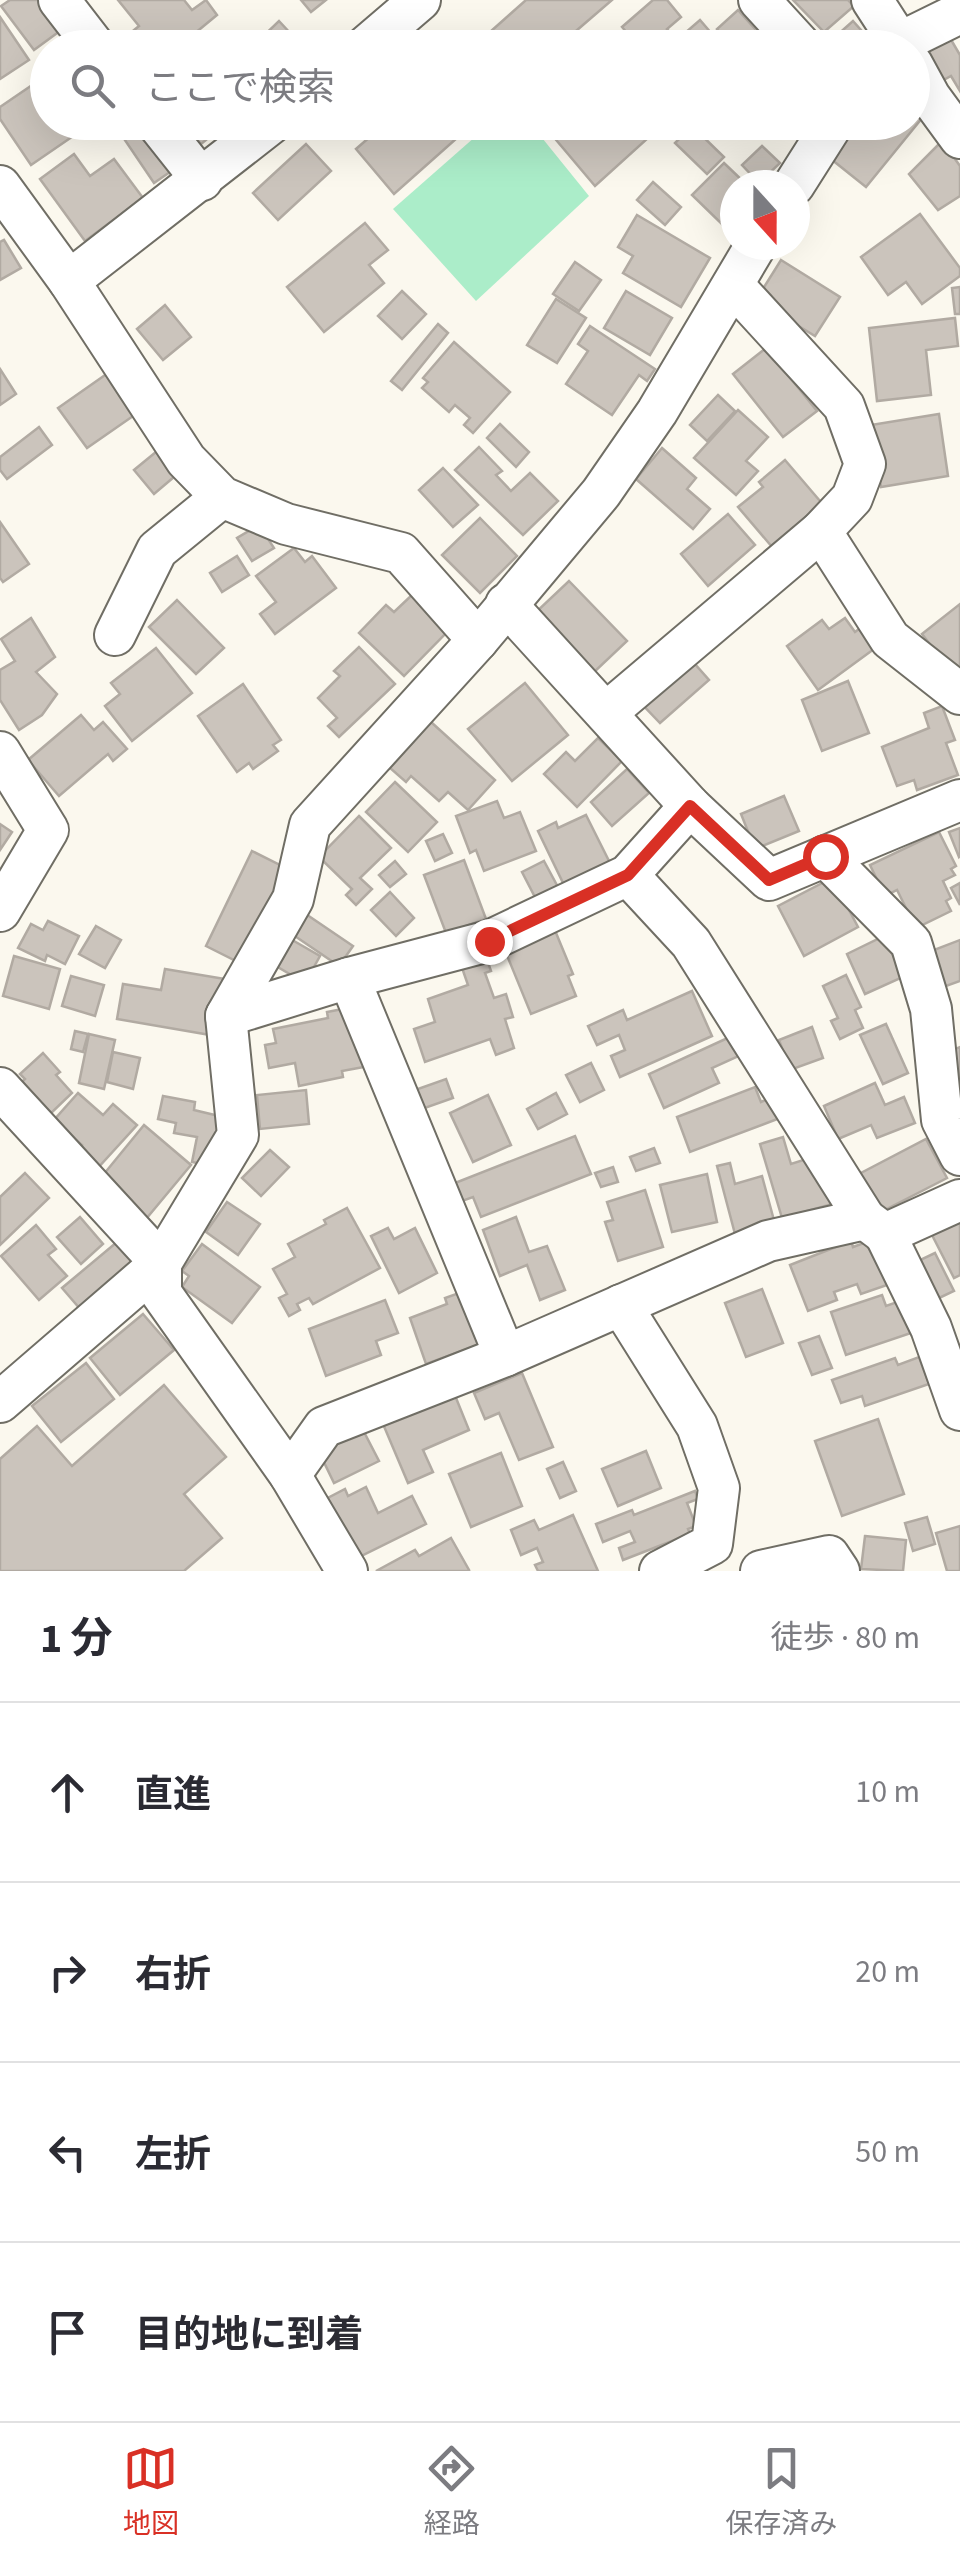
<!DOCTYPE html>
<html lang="ja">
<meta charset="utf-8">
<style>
:root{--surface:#fff;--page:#f7f7f7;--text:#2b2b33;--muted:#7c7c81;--line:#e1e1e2;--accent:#d93025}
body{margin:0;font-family:"Source Sans 3","Noto Sans JP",sans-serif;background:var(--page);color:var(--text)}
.compass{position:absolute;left:720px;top:170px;width:90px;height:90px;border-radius:50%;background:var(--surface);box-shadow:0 10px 40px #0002;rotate:159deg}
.stop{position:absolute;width:30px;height:30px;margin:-22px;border:8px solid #d93025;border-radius:50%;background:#fff}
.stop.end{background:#d93025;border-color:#fff;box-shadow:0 2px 10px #0008}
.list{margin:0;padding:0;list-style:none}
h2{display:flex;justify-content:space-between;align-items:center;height:130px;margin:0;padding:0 40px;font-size:42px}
h2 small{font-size:32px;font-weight:400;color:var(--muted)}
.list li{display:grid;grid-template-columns:65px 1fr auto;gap:30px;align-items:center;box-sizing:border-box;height:180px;padding:0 40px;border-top:2px solid var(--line)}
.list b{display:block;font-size:38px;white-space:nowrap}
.list em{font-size:32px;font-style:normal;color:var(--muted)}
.icon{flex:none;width:55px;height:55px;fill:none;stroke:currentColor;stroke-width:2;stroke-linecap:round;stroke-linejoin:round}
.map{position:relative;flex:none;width:960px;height:1571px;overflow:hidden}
.search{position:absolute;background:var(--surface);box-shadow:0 10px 40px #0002;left:30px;right:30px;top:30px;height:110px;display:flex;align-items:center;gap:25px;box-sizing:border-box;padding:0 35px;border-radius:55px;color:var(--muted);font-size:38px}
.sheet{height:850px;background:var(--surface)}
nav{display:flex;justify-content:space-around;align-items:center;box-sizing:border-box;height:140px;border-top:2px solid var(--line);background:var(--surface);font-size:28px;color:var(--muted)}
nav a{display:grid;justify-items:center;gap:5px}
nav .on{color:var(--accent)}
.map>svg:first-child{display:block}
.green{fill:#abedc9}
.building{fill:#cbc4bc;stroke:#b1aaa2;stroke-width:2.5}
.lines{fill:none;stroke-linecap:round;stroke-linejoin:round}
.minor-casing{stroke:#706e65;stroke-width:44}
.minor{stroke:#fff;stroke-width:40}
.route{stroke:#d93025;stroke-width:12}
</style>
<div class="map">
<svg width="960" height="1571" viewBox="0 0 960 1571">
<rect width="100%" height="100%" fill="#fbf8ee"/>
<polygon class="green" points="492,122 530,123 589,196 476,301 393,209"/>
<g class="building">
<polygon points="10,0 43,0 64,28 34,50 1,6"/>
<polygon points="118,0 184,0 192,10 206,0 217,15 177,48 120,48 117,44 139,26"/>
<polygon points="301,0 326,0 311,12"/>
<polygon points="526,0 612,0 576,31 589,48 472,48"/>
<polygon points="653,0 667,0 681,17 667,29 677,40 700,20 724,48 640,48 622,27"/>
<polygon points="793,0 848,0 854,6 824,32"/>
<polygon points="738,10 756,30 734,48 717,29"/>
<polygon points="0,17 29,60 0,79"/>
<polygon points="279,21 304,48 251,48"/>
<polygon points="853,21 877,48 828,48 826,45"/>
<polygon points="950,38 960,55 960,91 951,76 938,83 922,55"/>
<polygon points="44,77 48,82 48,122 76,122 82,130 31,165 0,119 0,107"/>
<polygon points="912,108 923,117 866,187 831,159 861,122 912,122"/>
<polygon points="116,122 136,122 170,172 154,183 114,124"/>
<polygon points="183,122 228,122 201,144"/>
<polygon points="387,122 475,122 394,194 356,149"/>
<polygon points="541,122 652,122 658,129 595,186"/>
<polygon points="692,126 724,157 707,174 675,143"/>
<polygon points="942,141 960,166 960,196 938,210 909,174"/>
<polygon points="306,144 331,171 278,220 253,193"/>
<polygon points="762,146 780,163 759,183 742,165"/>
<polygon points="74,154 90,176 114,159 143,198 85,241 40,179"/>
<polygon points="724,163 747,185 735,185 735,220 726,228 692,195"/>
<polygon points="653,182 681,207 665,225 637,200"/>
<polygon points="920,214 960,268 960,276 922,304 906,282 888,295 861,257"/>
<polygon points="637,215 710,258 681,307 623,273 633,256 618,247"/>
<polygon points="365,223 388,250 369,265 384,283 324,332 287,287"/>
<polygon points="4,240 21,268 0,280 0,242"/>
<polygon points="781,260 840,297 815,336 756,300"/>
<polygon points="575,262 601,280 579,311 553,294"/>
<polygon points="960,287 960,314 955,314 952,288"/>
<polygon points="402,291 426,314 402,339 378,316"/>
<polygon points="626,291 672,318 650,355 604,328"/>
<polygon points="556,299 586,318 557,363 527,345"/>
<polygon points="165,305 191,337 163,360 137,329"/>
<polygon points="955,318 958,346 926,350 931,395 877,401 869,328"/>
<polygon points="438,324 448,333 402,390 391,381"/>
<polygon points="590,326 655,369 647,381 639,375 612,415 566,384 588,351 578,344"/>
<polygon points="454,342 510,392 473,433 464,425 470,418 455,405 449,412 422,388 428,382 423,378"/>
<polygon points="766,348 817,411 783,437 733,374"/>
<polygon points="0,369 16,394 0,405"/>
<polygon points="108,373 136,414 87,448 58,408"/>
<polygon points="718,395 735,411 707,441 690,425"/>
<polygon points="738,410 768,437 746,461 758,471 736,495 694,458"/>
<polygon points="939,414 948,476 881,487 871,425"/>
<polygon points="500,424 529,452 516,467 487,438"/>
<polygon points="39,427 52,445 7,479 0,470 0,457"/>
<polygon points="162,447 181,471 154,494 134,470"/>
<polygon points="479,447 502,471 496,475 511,491 530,473 558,501 523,535 455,470"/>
<polygon points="662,448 696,478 687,489 710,509 693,529 636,479"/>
<polygon points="785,460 826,508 773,548 738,507 763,487 759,482"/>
<polygon points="443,468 478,505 453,527 419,490"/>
<polygon points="728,514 755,545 708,586 681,554"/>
<polygon points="480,518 517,556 480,593 442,555"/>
<polygon points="0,522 29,564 3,582 0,578"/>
<polygon points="259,525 274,548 252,561 237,538"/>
<polygon points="294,548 305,562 312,556 336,588 275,634 260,614 276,602 256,576"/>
<polygon points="237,556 249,575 222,592 210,573"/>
<polygon points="569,581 627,641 591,675 534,614"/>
<polygon points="413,594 450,629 404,676 359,633 386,605 394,612"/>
<polygon points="177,600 224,648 196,674 149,627"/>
<polygon points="960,604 960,670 954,675 922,634"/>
<polygon points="31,618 55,657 36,672 57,694 42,715 19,730 0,700 0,670 15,661 1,639"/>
<polygon points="845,618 855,632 859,629 874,649 818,690 787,646 822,620 829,629"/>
<polygon points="359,647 395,684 339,737 328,726 337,718 318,698 340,676 334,671"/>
<polygon points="156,648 192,693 132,741 105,706 120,694 111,683"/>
<polygon points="687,655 709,680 660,723 638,700"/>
<polygon points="848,681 869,733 822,751 802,700"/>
<polygon points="525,683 568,735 512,781 468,729"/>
<polygon points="243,684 281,740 273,745 278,751 253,769 249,763 237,772 198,716"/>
<polygon points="942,706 955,740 946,743 958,775 917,790 914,780 897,786 882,747 929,728 924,713"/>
<polygon points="81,715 94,730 103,722 127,749 113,761 108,754 59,796 28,760"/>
<polygon points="431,722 495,780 468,810 448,792 439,801 411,776 406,782 390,768"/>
<polygon points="598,738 622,761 577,807 544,774 566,752 575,761"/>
<polygon points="627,769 649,793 612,826 591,802"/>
<polygon points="395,782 437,822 408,852 366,812"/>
<polygon points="784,796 799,831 755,849 741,814"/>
<polygon points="497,801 504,818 520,812 536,851 484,871 476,850 470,853 456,816"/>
<polygon points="586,815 611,865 565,887 538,831 556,822 558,828"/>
<polygon points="359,816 391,848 360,878 372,889 356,905 346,895 352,889 319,857"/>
<polygon points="0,824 12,832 0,850"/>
<polygon points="960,828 960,856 959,857 949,832"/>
<polygon points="939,832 956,866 951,869 955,875 943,881 951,898 946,901 951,911 916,928 897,890 885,896 870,865"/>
<polygon points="443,834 452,853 435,861 426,841"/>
<polygon points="252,851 288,869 242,964 206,946"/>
<polygon points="464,860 486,919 446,933 424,875"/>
<polygon points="395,861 406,874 390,887 379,875"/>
<polygon points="544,861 559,889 537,901 522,872"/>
<polygon points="832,878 858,927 804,956 778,906"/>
<polygon points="960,883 960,905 951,888"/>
<polygon points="390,892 414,918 396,936 371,910"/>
<polygon points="297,908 353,946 339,966 283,928"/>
<polygon points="48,921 79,936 65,964 47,955 45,961 18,948 31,924 43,930"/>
<polygon points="96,926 121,940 105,968 79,954"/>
<polygon points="554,928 573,974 568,976 576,996 531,1014 504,948"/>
<polygon points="884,936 903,977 865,994 847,954"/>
<polygon points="287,937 320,956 305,983 271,963"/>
<polygon points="960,940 960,981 935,990 921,955"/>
<polygon points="485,954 491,971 485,973 494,998 506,994 513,1017 505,1019 514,1048 496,1055 490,1039 425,1062 414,1029 435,1022 428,999 468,985 460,962"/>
<polygon points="14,956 60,969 49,1009 3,996"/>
<polygon points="165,969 225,979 216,1036 117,1019 123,984 161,990"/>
<polygon points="846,975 861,1007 855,1010 863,1028 840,1039 831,1021 838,1018 823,986"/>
<polygon points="71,976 104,985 95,1016 62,1006"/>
<polygon points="692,991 712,1036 620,1077 611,1056 625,1050 619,1035 597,1045 588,1026 623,1010 627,1020"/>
<polygon points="348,1008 369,1066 342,1071 343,1077 299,1086 295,1063 269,1068 265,1045 276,1043 273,1029 328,1018 327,1012"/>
<polygon points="886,1024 908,1073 883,1084 860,1035"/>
<polygon points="812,1027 823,1058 790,1070 779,1040"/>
<polygon points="75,1031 88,1034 83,1052 71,1049"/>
<polygon points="89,1034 115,1040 104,1089 79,1083"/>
<polygon points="732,1036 741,1055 712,1068 719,1083 664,1108 649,1074"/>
<polygon points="960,1047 960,1083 948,1052"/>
<polygon points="113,1052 140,1058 133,1089 107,1082"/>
<polygon points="43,1053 60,1072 56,1075 72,1093 46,1118 17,1087 25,1079 20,1074"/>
<polygon points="591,1063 604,1090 580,1102 566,1075"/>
<polygon points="446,1079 453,1098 422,1109 415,1090"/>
<polygon points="875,1083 885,1105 904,1097 915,1123 877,1138 871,1125 838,1139 824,1106"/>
<polygon points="755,1087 761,1102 772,1097 780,1118 690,1152 677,1117"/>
<polygon points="306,1090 309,1124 260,1129 257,1095"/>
<polygon points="78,1093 103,1115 113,1104 137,1125 96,1170 76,1152 82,1145 54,1120"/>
<polygon points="556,1093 567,1114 538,1129 527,1109"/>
<polygon points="488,1095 511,1145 473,1162 450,1113"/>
<polygon points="163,1096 195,1102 194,1110 223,1117 213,1166 192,1162 197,1137 174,1133 176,1123 158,1119"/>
<polygon points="144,1125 191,1165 146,1219 99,1180"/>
<polygon points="575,1136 591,1174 481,1217 473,1197 462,1201 455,1183"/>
<polygon points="783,1137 791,1164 816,1156 836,1203 782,1218 760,1144"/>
<polygon points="926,1139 947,1178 879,1213 859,1174"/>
<polygon points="654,1148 660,1163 636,1171 630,1157"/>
<polygon points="270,1150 289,1167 261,1196 242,1178"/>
<polygon points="730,1163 735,1184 762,1176 775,1224 735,1234 717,1166"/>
<polygon points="613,1167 618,1182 601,1187 595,1173"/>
<polygon points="25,1173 49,1198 0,1245 0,1197"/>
<polygon points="707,1174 717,1222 672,1232 660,1185"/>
<polygon points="645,1190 663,1247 618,1261 605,1222 613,1220 607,1202"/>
<polygon points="227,1202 260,1224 238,1255 206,1232"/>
<polygon points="347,1208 380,1268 313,1304 309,1298 297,1304 300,1310 289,1316 279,1298 287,1294 273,1269 295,1257 288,1244 326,1224 324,1220"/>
<polygon points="80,1217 103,1244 81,1264 57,1237"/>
<polygon points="516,1217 529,1252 547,1246 565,1290 540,1300 527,1265 500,1276 483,1230"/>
<polygon points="960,1218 960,1275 954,1278 931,1233"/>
<polygon points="36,1225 56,1249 48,1255 67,1276 39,1300 1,1256"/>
<polygon points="388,1228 394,1239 415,1228 437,1273 399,1293 371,1236"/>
<polygon points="851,1241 853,1247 869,1241 887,1285 861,1294 857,1284 834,1292 837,1300 808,1311 790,1265"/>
<polygon points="117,1242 136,1264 81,1310 62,1288"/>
<polygon points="202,1244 260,1287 232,1323 182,1287 189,1276 182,1271"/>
<polygon points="935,1253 954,1291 939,1298 920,1260"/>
<polygon points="473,1288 492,1340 426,1364 410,1318 447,1304 445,1298"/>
<polygon points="762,1289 783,1343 746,1357 725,1303"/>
<polygon points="882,1295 886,1306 903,1300 914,1332 846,1355 831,1312"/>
<polygon points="385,1300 398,1333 376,1341 381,1355 326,1376 309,1329"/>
<polygon points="143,1314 174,1350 120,1395 90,1358"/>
<polygon points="819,1336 832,1368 812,1375 799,1343"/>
<polygon points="919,1357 929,1384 865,1406 862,1396 841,1403 832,1380 895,1358 898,1365"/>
<polygon points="86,1363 114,1399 61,1442 32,1406"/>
<polygon points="522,1373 553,1447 519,1460 499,1413 485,1419 474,1393"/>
<polygon points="164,1385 226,1457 184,1494 222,1538 184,1571 0,1571 0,1459 37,1426 72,1466"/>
<polygon points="454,1393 469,1430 423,1450 433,1472 408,1483 383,1424"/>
<polygon points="878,1419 904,1494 842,1516 815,1441"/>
<polygon points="363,1430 379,1461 334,1483 319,1452"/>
<polygon points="646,1451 661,1488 618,1506 602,1469"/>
<polygon points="501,1453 522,1506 471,1527 449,1474"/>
<polygon points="563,1462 576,1491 560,1498 547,1469"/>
<polygon points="366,1487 378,1513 412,1496 426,1524 349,1562 320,1502 345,1489 348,1496"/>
<polygon points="695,1491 698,1499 687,1503 696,1526 688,1529 690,1534 623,1560 619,1548 635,1542 630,1531 603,1542 596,1524 632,1510 634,1515"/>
<polygon points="573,1515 598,1571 538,1571 535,1565 543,1562 537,1548 521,1555 511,1530 534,1520 539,1530"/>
<polygon points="927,1517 935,1544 913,1551 905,1523"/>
<polygon points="960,1526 960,1571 947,1571 936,1533"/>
<polygon points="865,1536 906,1540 903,1571 861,1569"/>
<polygon points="451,1538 469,1570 467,1571 376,1571 415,1550 419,1556"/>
</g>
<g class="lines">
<defs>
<g id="minor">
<polyline points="59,0 96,48"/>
<polyline points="759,0 803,48"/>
<polyline points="872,0 903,48"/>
<polyline points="901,42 960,13"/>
<polyline points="364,48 420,0"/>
<polyline points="912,64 930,97 960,138"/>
<polyline points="156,122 202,180"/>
<polyline points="794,185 834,122"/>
<polyline points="0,186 69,281 186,460 222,497 286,524 401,553 478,640"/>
<polyline points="69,281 273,122"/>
<polyline points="821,531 890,639 960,694"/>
<polyline points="506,604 690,806 769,880 960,800"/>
<polyline points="115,635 157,550 222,497"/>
<polyline points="606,713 821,531 852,498 865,464 844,406 733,285"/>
<polyline points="0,752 48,830 0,911"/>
<polyline points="825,856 911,943 931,1009 942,1120 960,1155"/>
<polyline points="628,875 691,943 865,1219"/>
<polyline points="349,978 505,1356"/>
<polyline points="226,1016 349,978 489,941 628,875 690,806"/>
<polyline points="0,1088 161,1263 161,1293 290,1475 347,1571"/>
<polyline points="885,1234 931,1328 960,1410"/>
<polyline points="621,1305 697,1426 719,1488 712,1544 660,1571"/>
<polyline points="0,1402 161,1263 238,1135 226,1016 293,899 310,825 478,640 601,493 657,412 756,245"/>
<polyline points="290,1475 324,1427 505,1356 768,1241 865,1219 885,1234 960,1200"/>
<polyline points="761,1571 829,1556 839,1571"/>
</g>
</defs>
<use href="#minor" class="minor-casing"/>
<use href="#minor" class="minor"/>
</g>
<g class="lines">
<polyline class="route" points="489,941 628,875 690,806 769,880 825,856"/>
</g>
</svg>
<svg class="compass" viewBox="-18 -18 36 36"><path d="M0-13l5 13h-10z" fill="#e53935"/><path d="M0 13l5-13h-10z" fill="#7c7c81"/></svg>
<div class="stop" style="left:825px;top:856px"></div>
<div class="stop end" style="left:489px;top:941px"></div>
<div class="search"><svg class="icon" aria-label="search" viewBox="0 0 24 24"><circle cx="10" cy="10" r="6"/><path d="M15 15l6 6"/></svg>ここで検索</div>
</div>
<section class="sheet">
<h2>1 分<small>徒歩 · 80 m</small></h2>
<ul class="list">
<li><svg class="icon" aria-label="ahead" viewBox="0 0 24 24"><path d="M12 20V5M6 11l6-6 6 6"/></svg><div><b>直進</b></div><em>10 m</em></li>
<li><svg class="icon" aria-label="right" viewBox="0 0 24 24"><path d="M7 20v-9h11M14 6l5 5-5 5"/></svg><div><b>右折</b></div><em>20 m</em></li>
<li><svg class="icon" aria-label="left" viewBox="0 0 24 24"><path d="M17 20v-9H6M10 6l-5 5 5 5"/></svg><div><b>左折</b></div><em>50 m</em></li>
<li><svg class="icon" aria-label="arrive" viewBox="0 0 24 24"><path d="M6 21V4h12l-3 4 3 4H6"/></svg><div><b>目的地に到着</b></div></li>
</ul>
</section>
<nav>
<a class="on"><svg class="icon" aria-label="map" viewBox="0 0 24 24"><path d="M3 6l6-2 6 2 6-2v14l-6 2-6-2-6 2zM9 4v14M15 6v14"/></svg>地図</a>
<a><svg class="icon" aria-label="directions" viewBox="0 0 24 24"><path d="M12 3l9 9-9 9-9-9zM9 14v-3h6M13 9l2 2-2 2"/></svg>経路</a>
<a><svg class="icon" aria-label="saved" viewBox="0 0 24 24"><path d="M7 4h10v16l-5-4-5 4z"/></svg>保存済み</a>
</nav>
